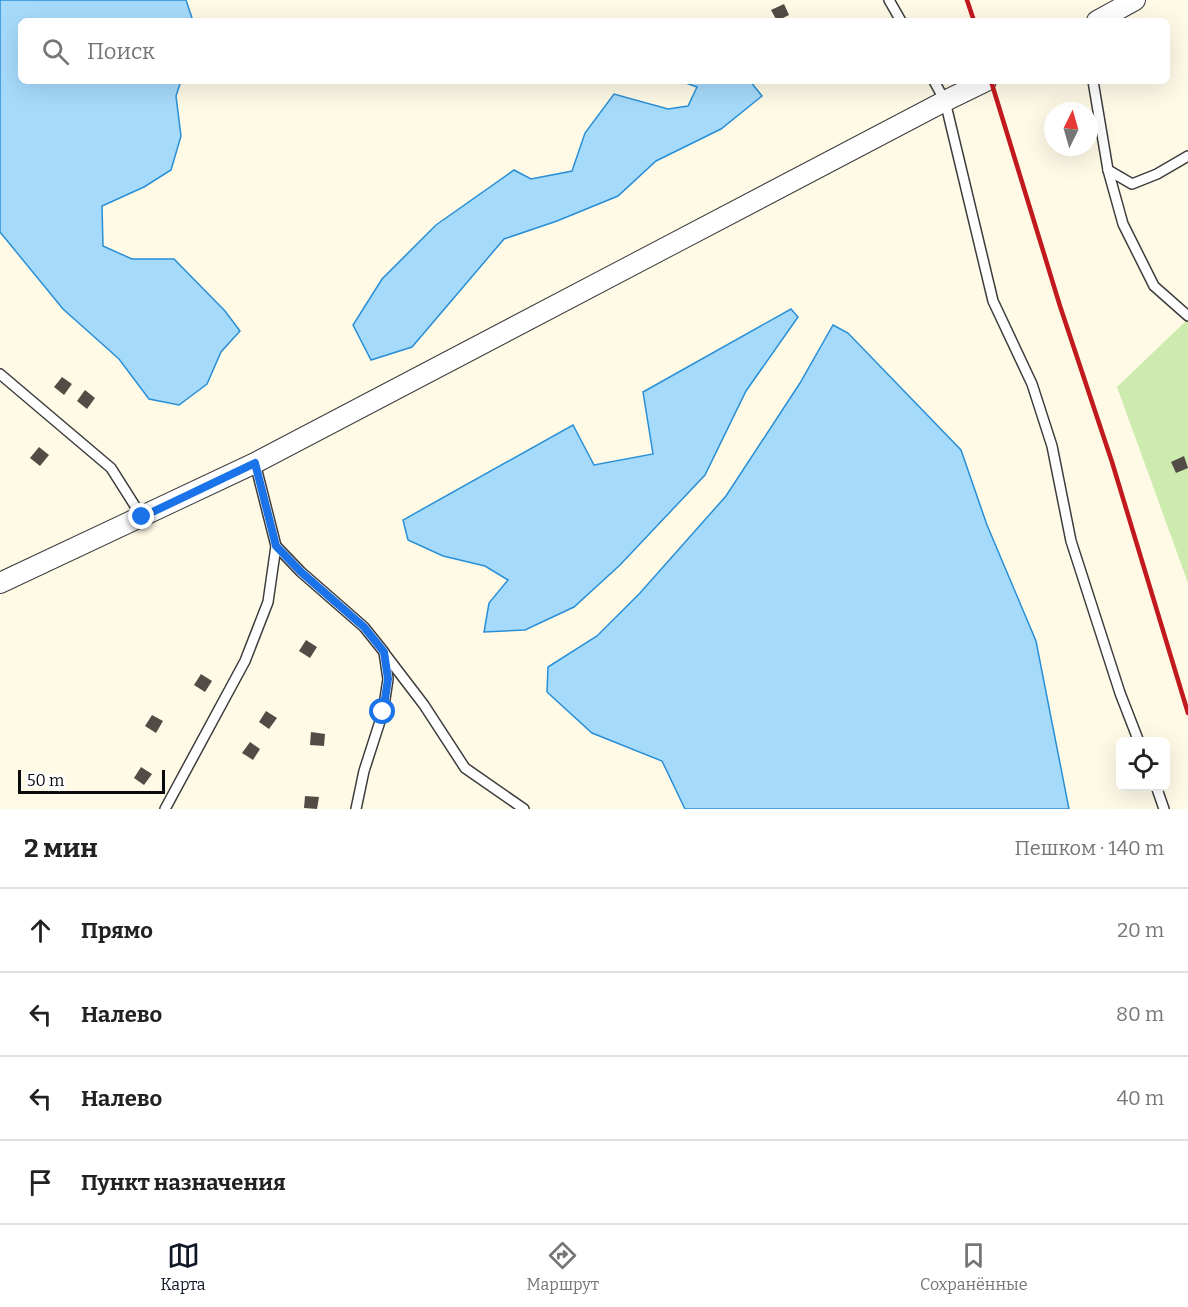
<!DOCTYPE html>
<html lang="ru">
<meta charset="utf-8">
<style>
:root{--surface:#fff;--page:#f6f6f6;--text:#222;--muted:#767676;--line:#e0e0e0;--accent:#111827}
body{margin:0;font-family:Bitter,serif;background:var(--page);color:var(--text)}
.controls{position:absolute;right:18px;bottom:18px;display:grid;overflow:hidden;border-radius:9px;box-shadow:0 6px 24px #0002}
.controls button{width:54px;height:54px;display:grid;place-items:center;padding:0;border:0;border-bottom:2px solid var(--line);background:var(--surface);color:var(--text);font:30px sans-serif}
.compass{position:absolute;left:1044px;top:102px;width:54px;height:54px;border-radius:50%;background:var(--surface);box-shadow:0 6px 24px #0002;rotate:5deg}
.scale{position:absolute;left:18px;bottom:15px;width:147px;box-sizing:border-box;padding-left:6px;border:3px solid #0a0a0a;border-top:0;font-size:16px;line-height:21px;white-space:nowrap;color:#0a0a0a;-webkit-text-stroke:4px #fff;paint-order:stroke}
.stop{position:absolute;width:18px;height:18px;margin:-14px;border:4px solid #1a73e8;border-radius:50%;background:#fff}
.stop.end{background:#1a73e8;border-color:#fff;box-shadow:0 2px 6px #0008}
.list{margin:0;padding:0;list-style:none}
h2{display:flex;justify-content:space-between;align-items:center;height:78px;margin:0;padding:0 24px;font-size:26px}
h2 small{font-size:20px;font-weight:400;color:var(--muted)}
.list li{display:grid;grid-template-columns:39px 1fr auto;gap:18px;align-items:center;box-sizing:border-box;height:84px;padding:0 24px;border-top:2px solid var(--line)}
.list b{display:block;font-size:22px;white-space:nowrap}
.list em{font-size:20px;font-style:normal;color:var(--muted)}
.icon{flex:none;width:33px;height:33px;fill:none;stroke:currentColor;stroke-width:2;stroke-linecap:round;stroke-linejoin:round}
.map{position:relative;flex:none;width:1188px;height:809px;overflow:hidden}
.search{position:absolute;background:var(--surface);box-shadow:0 6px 24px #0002;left:18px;right:18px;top:18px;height:66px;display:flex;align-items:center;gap:15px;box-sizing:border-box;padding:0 21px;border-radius:9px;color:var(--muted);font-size:22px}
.sheet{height:414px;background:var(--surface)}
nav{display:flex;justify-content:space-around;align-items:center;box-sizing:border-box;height:84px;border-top:2px solid var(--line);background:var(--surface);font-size:16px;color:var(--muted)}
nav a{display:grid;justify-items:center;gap:3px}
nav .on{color:var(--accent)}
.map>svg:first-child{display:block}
.green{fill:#cdebae}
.water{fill:#a6dafb;stroke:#288fd7;stroke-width:1.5}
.building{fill:#534b45}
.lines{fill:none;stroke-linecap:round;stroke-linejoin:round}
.lane-casing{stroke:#3d3d3d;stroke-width:12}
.street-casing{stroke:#3d3d3d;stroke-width:22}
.lane{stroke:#fff;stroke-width:9}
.street{stroke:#fff;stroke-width:20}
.rail{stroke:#c2191f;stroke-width:4.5}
.route{stroke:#1a73e8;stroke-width:8}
</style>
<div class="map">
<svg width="1188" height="809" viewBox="0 0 1188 809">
<rect width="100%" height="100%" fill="#fffae6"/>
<polygon class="green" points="1188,319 1188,583 1117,387"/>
<g class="water">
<polygon points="0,0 186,0 193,21 21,21 21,81 181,81 176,96 181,136 171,170 144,187 102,206 103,246 132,259 174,259 225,311 240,331 221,352 207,384 179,405 149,399 119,359 63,309 0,232"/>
<polygon points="680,81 750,81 762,96 721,129 656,161 618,196 557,221 504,239 412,347 371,360 353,325 382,279 436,225 514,170 531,179 572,171 585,133 614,94 668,109 688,106 697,87"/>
<polygon points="791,309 798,317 746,391 705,475 620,565 574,607 525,630 484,632 489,603 508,580 485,566 443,556 408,540 403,520 573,425 594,465 653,454 643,392"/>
<polygon points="833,325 848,333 961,450 987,525 1036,641 1069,809 685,809 662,761 592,733 547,692 548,667 597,636 640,593 726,496 800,383"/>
</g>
<g class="building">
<polygon points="784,4 789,15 777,21 771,10"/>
<polygon points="62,377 72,384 64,395 54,387"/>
<polygon points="85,390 95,398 87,409 77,401"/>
<polygon points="39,447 49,455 40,466 30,458"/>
<polygon points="1184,456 1188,468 1176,473 1171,462"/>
<polygon points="306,640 317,647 310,658 299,651"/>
<polygon points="201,674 212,681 205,692 194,685"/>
<polygon points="266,711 277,718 269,729 259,722"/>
<polygon points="152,715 163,721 156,733 145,726"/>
<polygon points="311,732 325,734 324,746 310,745"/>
<polygon points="250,742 260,749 253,760 242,753"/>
<polygon points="141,767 152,774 144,785 134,778"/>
<polygon points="305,796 319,797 317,809 304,808"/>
</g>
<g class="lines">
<defs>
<g id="lane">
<polyline points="889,0 901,21"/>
<polyline points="934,81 945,101 993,301 1032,384 1052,446 1071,541 1120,693 1139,742"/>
<polyline points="1093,81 1108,170 1123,224 1154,286 1188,316"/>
<polyline points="1108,170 1132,184 1157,174 1188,156"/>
<polyline points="0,374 111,468 142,517"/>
<polyline points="276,546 301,572 364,627 384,652 388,679 383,712 364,771 356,809"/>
<polyline points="385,654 424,705 465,768 524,809"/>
<polyline points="1156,786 1164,809"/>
<polyline points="165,809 245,661 268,602 276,546 255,463"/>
</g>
<g id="street">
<polyline points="1097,21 1135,0"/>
<polyline points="0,583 255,463 945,101 986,81"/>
</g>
</defs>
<use href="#lane" class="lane-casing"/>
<use href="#street" class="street-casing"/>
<use href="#lane" class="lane"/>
<use href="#street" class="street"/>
<g class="rail">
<polyline points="967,0 974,21"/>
<polyline points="991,81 1060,306 1112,462 1188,713"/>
</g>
</g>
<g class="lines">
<polyline class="route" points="142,517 255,463 276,546 301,572 364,627 384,652 388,679 383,712"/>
</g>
</svg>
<div class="controls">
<button><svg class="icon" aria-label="locate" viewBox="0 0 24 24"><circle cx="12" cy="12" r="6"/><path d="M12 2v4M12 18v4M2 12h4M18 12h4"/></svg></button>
</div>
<svg class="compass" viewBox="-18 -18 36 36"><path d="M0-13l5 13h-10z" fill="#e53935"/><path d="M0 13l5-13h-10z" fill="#767676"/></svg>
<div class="scale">50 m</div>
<div class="stop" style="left:383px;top:712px"></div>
<div class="stop end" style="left:142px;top:517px"></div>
<div class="search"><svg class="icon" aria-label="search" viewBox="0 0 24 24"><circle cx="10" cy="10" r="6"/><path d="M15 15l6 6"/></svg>Поиск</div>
</div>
<section class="sheet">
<h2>2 мин<small>Пешком · 140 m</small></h2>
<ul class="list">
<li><svg class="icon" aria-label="ahead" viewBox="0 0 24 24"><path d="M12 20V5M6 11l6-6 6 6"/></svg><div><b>Прямо</b></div><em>20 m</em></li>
<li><svg class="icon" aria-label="left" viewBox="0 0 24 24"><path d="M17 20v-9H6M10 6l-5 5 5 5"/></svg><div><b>Налево</b></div><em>80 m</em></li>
<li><svg class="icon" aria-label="left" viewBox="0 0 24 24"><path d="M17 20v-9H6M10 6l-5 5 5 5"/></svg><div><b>Налево</b></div><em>40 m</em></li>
<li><svg class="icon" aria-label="arrive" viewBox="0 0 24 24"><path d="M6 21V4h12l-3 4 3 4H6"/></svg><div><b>Пункт назначения</b></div></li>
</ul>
</section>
<nav>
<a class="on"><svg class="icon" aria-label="map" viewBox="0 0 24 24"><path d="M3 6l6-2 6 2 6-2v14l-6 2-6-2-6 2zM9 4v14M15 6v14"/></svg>Карта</a>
<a><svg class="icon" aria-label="directions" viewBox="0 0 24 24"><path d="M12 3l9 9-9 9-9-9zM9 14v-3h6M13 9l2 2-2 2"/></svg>Маршрут</a>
<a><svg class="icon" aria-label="saved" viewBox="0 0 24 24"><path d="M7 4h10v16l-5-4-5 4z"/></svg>Сохранённые</a>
</nav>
